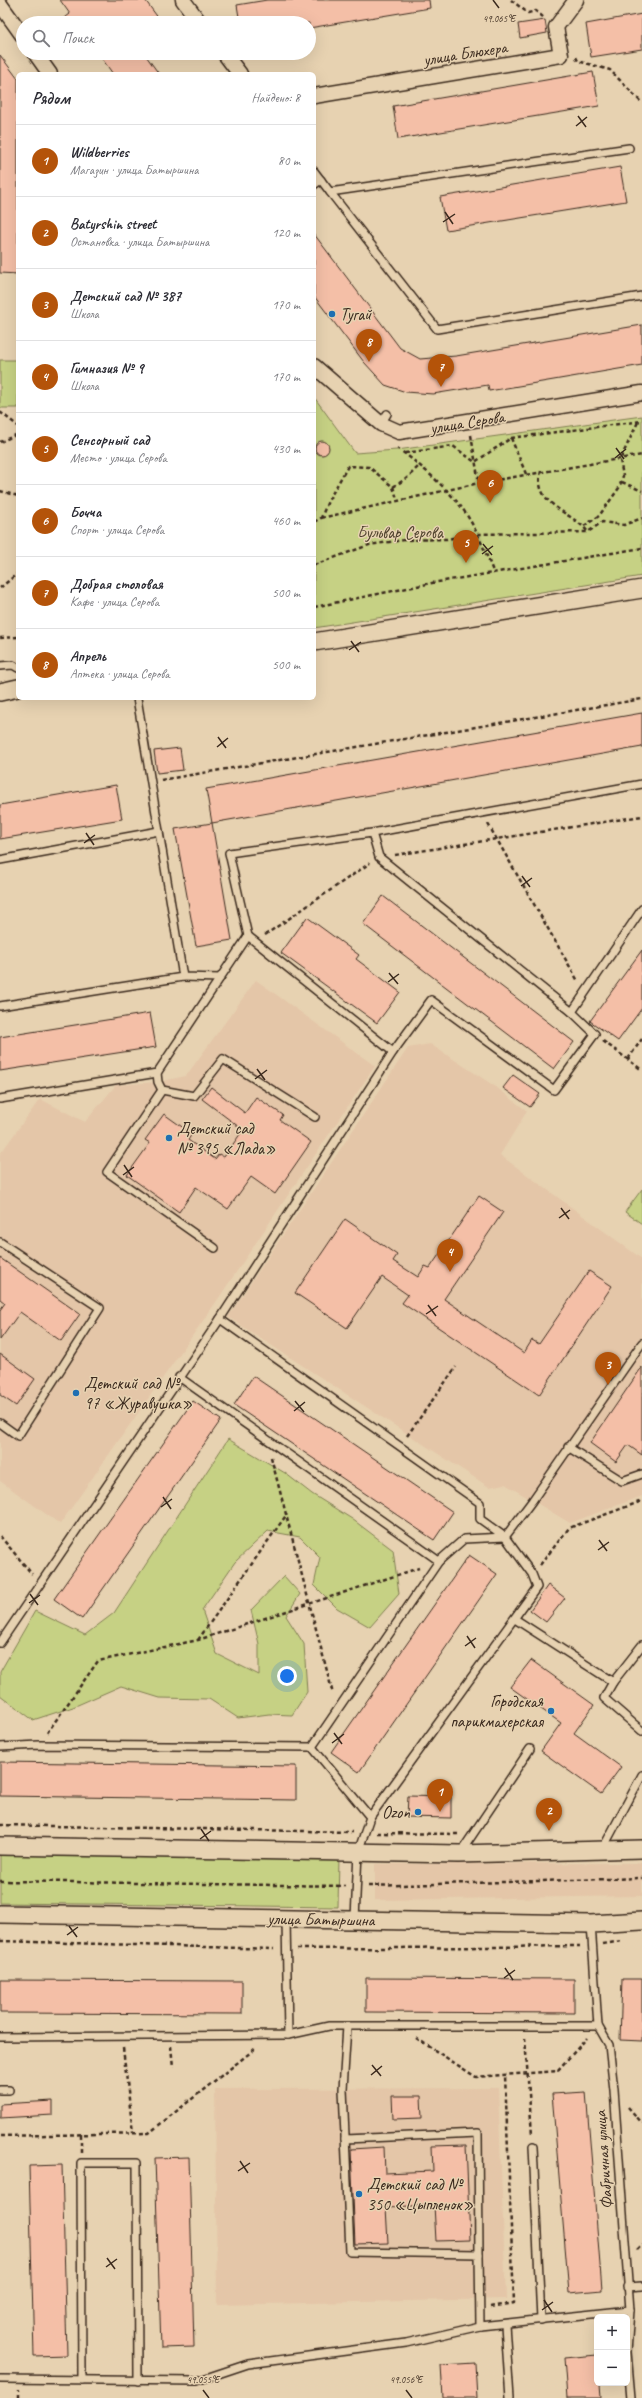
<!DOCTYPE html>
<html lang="ru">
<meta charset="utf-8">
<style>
:root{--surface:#fff;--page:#f2f2f3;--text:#2b2b33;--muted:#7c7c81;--line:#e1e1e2;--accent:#b45309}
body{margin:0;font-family:Caveat,sans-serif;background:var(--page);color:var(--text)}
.controls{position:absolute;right:12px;bottom:12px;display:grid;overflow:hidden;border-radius:6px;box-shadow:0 4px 16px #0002}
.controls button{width:36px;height:36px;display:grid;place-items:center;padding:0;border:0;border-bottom:1px solid var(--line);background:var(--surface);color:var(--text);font:20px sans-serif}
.you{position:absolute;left:287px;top:1676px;width:14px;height:14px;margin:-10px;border:3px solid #fff;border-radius:50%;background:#1a73e8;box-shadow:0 0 0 6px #1a73e833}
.badge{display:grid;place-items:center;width:26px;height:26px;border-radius:50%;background:var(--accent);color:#fff;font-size:13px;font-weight:700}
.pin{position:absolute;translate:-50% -33px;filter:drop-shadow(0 1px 2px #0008)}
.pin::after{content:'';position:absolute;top:21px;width:14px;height:12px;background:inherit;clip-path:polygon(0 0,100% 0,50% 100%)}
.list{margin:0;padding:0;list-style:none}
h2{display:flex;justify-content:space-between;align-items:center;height:52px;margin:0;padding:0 16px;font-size:17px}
h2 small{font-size:13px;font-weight:400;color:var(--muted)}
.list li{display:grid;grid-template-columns:26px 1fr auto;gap:12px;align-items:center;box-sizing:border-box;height:72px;padding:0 16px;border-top:1px solid var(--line)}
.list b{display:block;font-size:15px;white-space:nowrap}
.list p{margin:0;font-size:13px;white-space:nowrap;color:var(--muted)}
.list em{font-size:13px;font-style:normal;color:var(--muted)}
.icon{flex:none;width:22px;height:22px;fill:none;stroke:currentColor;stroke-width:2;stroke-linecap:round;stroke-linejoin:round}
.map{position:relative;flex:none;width:642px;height:2398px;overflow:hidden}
.search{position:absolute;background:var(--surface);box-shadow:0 4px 16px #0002;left:16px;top:16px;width:300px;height:44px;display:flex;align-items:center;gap:10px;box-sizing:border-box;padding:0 14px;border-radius:22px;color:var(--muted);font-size:15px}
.panel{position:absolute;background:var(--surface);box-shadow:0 4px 16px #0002;left:16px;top:72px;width:300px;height:628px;border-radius:6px}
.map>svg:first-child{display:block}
.built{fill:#e4c6a8}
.green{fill:#c6d184;stroke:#807e51}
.building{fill:#f4bfa7;stroke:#3b2a1e}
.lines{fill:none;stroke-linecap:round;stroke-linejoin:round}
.service-casing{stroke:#3b2a1e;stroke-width:10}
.minor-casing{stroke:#3b2a1e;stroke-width:17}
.tertiary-casing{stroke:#3b2a1e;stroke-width:20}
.path{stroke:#3b2a1e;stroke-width:2.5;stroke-dasharray:4 3;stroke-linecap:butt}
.service{stroke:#e7d2b1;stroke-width:7}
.minor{stroke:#e7d2b1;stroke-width:14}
.tertiary{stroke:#e7d2b1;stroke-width:17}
.ticks{fill:none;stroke:#3b2a1e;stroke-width:1.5}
.poi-dot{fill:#1f6fb2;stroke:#e7d2b1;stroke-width:1.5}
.labels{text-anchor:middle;stroke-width:3;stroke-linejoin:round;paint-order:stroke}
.street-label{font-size:17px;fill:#3b2a1e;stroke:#e7d2b1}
.poi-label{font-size:17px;fill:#3b2a1e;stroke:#e7d2b1;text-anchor:start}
.park-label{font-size:17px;fill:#50432d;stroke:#e7d2b1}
.ticks-label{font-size:10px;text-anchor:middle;fill:#3b2a1e;stroke:#e7d2b1;stroke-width:3;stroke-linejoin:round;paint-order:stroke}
</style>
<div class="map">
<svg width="642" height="2398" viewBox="0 0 642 2398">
<rect width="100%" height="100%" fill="#e7d2b1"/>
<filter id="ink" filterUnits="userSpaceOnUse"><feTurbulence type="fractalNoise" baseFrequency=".025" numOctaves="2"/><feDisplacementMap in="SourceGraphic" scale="8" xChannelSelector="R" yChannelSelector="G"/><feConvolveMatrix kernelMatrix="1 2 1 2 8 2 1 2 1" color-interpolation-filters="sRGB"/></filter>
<g filter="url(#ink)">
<g class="built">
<polygon points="256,980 375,1066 214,1305 60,1524 0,1481 0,1154 40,1099 85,1122 116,1085 158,1082 186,1076"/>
<polygon points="430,1044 496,1087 527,1111 500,1155 642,1259 642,1496 570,1523 505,1484 489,1487 228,1317 408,1048"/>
<polygon points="642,1863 642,1896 375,1900 375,1864"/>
<polygon points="498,2088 506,2299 217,2305 215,2089"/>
</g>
<g class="green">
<rect x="0" y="360" width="18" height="48"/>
<polygon points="314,397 355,453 397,450 642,416 642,576 314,628"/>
<polygon points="642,1189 642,1224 625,1212"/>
<polygon points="228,1439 285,1473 312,1494 352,1519 393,1550 399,1594 370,1627 337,1608 314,1585 320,1557 300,1537 268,1531 235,1562 202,1610 217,1654 259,1675 259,1644 251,1610 284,1576 300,1594 286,1616 304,1644 307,1692 292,1715 269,1714 238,1718 209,1699 160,1698 121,1686 73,1707 33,1720 0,1695 0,1672 35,1611 85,1635 114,1613"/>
<polygon points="0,1854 339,1858 338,1907 0,1903"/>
</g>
<g class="building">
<polygon points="60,0 145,0 162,23 58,23 70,14"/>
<polygon points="267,0 429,0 430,8 309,28 309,23 240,23 237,5"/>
<polygon points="642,14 642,49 591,57 586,24"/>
<polygon points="545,20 547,33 520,38 518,24"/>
<polygon points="98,53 144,53 159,74 113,74"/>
<polygon points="0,55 18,79 18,274 0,273"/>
<polygon points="593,72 599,106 398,139 393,106"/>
<polygon points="620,167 626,201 446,230 440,197"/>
<polygon points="314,234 400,348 420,359 456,356 642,325 642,365 489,391 488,385 433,394 406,392 385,385 364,362 314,296"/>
<circle cx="322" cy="448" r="7"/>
<polygon points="642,713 642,747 212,823 206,789"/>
<polygon points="180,748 183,770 157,773 154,751"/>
<polygon points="116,785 122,819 0,839 0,805"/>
<polygon points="212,823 232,940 196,946 175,829"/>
<polygon points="383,896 574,1042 554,1069 363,924"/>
<polygon points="307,917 359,955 356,959 400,992 377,1023 281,953"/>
<polygon points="642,950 642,1008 618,1041 590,1021"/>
<polygon points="150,1013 156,1047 0,1071 0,1037"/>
<polygon points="513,1075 540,1094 530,1107 503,1088"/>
<polygon points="211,1087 245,1113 256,1097 283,1115 280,1120 311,1142 275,1194 251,1177 228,1209 196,1187 179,1212 127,1175 150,1143 145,1140 164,1114 192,1134 188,1140 215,1159 219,1154 224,1157 243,1130 202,1099"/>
<polygon points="479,1196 503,1212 444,1299 524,1353 532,1340 539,1344 589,1271 612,1286 539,1395 402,1303 408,1295 382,1277 347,1328 295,1293 345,1219 397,1255 393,1261 418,1277 425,1266 430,1268"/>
<polygon points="0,1258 80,1314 61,1341 20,1312 0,1340 0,1310 5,1303 0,1299"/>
<polygon points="0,1354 35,1379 16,1406 0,1395"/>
<polygon points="642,1367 642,1455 628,1445 616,1462 590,1443"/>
<polygon points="253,1376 453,1512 434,1540 234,1405"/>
<polygon points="193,1401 221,1420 82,1619 54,1599"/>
<polygon points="469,1555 497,1574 359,1772 331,1752"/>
<polygon points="548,1585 565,1598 546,1622 530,1610"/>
<polygon points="531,1660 594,1705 574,1733 621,1767 601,1794 541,1751 561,1723 510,1687"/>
<polygon points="0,1762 296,1766 296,1800 0,1796"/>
<polygon points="408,1796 451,1797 451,1818 407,1817"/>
<polygon points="366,1978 574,1979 574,2013 366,2012"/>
<polygon points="622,1979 642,1979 642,2041 620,2040"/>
<polygon points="0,1980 242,1981 242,2014 0,2013"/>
<polygon points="586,2092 602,2290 569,2293 552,2094"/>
<polygon points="392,2096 421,2096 422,2118 393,2119"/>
<polygon points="53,2101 53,2115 0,2118 0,2104"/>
<polygon points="466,2145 470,2240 436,2241 434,2205 386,2207 388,2243 355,2244 351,2149 384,2147 385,2173 433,2171 432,2146"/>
<polygon points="189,2157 194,2347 161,2348 155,2158"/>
<polygon points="62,2165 67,2355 34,2356 29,2166"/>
<polygon points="597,2355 597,2383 600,2383 601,2398 567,2398 564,2358"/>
<polygon points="475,2363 477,2398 443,2398 441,2365"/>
</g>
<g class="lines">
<defs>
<g id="service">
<polyline points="629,148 330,192 437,329 642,296"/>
<polyline points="314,171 330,192"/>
<polyline points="314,185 321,180"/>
<polyline points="381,424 387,414"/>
<polyline points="0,666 13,665 18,668"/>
<polyline points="137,698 183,977 220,978 248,936"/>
<polyline points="372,833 379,857 572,1012 595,1034 554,1090 431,1000 393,1052"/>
<polyline points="0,860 159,831"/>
<polyline points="0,1006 183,977"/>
<polyline points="572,1012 642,909"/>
<polyline points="157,1073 158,1082 162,1090 194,1096 223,1059 315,1117"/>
<polyline points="162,1090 107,1172 215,1248"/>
<polyline points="0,1099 157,1073 220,978"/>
<polyline points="0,1242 100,1308 18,1436 0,1423"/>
<polyline points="220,1319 480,1503 480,1519 505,1537 532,1574 537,1587 370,1817"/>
<polyline points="179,1377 439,1561 312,1747"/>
<polyline points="568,1447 622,1481 642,1474"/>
<polyline points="439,1561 464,1539 505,1537 532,1501 642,1343"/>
<polyline points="515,1619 613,1682 604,1698 642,1731"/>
<polyline points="0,1643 220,1319 393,1052 248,936 229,853 372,833 642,784"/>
<polyline points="613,1682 642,1645"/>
<polyline points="0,1747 39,1745 312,1747 370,1817 358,1852 355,1919"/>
<polyline points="602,1850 642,1775"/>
<polyline points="461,1852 530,1749"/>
<polyline points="591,1924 598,2026 609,2045 614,2090 630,2310 627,2352 631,2398"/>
<polyline points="347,2026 343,2089 350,2252 479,2254 480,2326"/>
<polyline points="288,2035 329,2026 598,2026"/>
<polyline points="0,2037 288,2035 286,1919"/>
<polyline points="0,2090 9,2090"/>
<polyline points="345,2139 478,2133 479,2254"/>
<polyline points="533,2146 541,2320"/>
<polyline points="627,2287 642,2286"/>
<polyline points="505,2325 510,2398"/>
<polyline points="0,2379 197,2381 248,2364 406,2343 480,2326 630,2310"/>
<polyline points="82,2380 81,2163 137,2163 138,2381"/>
</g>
<g id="minor">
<polyline points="183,0 200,23"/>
<polyline points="0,4 23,36"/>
<polyline points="35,53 50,74"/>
<polyline points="224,53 240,74"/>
<polyline points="314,96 561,55 556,27 576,0"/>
<polyline points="314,366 381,424 399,432 642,393"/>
</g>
<g id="tertiary">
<polyline points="314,642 642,589"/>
<polyline points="0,692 18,688"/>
<polyline points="0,1846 459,1854 642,1849"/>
<polyline points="0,1914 591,1924 642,1921"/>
</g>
</defs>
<use href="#service" class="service-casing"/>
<use href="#minor" class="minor-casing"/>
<use href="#tertiary" class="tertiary-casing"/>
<g class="path">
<polyline points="511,0 528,13 536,11 544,18"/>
<polyline points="576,57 578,61 610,70 642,103"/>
<polyline points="0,412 18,426"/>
<polyline points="471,435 479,483"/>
<polyline points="511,438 526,474"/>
<polyline points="0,442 18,434"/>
<path d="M 397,448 C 415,460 449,490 462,508 C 476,527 485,551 494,574"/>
<polyline points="405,453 453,446 475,462 511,438 642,421"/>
<path d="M 541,471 C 532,505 573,512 588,532"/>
<polyline points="622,482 642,491"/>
<polyline points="393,487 407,478 419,466"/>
<polyline points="0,491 18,496"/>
<polyline points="321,518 479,483 642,455"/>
<polyline points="314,522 321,518 328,501 348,466 369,467 393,487 398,501"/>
<polyline points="584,526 599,516 619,488 623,476 620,460 638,422"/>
<polyline points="314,565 369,545 404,540 447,539 477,534 588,532 602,522 624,525 642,518"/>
<polyline points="0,588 18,573"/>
<polyline points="314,607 432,583 642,548"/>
<polyline points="0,638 18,637"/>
<polyline points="161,780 642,699"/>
<polyline points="488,824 578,981"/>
<polyline points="395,855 642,816"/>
<polyline points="265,935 370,863"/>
<polyline points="603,1041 642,1070"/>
<polyline points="628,1059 642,1039"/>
<polyline points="407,1436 456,1367"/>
<polyline points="271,1457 333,1694"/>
<polyline points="0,1536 32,1574"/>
<polyline points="540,1565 569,1528 642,1501"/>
<polyline points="198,1640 287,1514"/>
<polyline points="47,1733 98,1661 198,1640 419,1568"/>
<polyline points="0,1825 352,1832"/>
<polyline points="377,1833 460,1834"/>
<polyline points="0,1881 345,1886"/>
<polyline points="368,1886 642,1878"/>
<polyline points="0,1941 274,1949"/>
<polyline points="603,1944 622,1941"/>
<polyline points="297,1949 580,1946"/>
<polyline points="416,2038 476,2077 557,2071 587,2038"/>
<polyline points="525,2038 532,2135"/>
<polyline points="171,2046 173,2067"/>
<polyline points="123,2048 133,2133"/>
<polyline points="628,2107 642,2123"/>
<polyline points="81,2134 81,2152"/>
<polyline points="0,2136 149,2133 256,2048"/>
<polyline points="637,2250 642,2245"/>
<polyline points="491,2307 514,2303 505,2075"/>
<polyline points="19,2398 19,2390"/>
</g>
<use href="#service" class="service"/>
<use href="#minor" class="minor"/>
<use href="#tertiary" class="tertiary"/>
</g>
</g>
<path class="ticks" d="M 493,0 L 499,8M 578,116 L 586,127M 576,126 L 587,117M 445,212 L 453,224M 443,222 L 455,214M 616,448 L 624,459M 615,458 L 626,449M 483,544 L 492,555M 482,554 L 493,546M 351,641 L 359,652M 349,650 L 361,642M 218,737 L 226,748M 217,747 L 228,738M 86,833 L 94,845M 84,843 L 95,835M 522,876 L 530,887M 521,886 L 532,878M 389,973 L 398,984M 388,982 L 399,974M 257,1069 L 265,1080M 255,1079 L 267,1070M 124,1165 L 132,1177M 123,1175 L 134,1167M 561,1208 L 569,1219M 559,1218 L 570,1210M 428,1305 L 436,1316M 426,1314 L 438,1306M 295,1401 L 304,1412M 294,1411 L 305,1402M 163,1497 L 171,1509M 161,1507 L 172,1499M 599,1540 L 607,1551M 598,1550 L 609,1542M 30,1594 L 38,1605M 29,1603 L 40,1595M 467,1636 L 475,1648M 465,1646 L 476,1638M 334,1733 L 342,1744M 332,1743 L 344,1734M 201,1829 L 209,1841M 200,1839 L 211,1831M 69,1926 L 77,1937M 67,1935 L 78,1927M 505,1968 L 513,1980M 504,1978 L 515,1970M 372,2065 L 381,2076M 371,2075 L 382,2066M 240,2161 L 248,2173M 238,2171 L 250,2163M 107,2258 L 115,2269M 106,2267 L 117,2259M 544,2300 L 552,2312M 542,2310 L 553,2302M 203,2390 L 209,2398M 406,2390 L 412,2398"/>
<g class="poi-dot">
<circle cx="332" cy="314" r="4"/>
<circle cx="169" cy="1138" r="4"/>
<circle cx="76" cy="1393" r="4"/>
<circle cx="551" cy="1711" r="4"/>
<circle cx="418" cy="1812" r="4"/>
<circle cx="359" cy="2194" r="4"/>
</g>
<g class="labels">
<g class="street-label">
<text transform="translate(465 53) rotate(-9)" y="6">улица Блюхера</text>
<text transform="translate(467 422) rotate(-9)" y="6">улица Серова</text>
<text transform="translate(321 1919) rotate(1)" y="6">улица Батыршина</text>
<text transform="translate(603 2160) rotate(-94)" y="6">Фабричная улица</text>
</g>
<g class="poi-label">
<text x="340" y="320">Тугай</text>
<text x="177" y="1134">Детский сад<tspan x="177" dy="20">№ 395 «Лада»</tspan></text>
<text x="84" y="1389">Детский сад №<tspan x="84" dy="20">97 «Журавушка»</tspan></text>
<text x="543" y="1707" text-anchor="end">Городская<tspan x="543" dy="20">парикмахерская</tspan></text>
<text x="410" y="1818" text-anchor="end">Ozon</text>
<text x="367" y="2190">Детский сад №<tspan x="367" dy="20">350 «Цыпленок»</tspan></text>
</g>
<g class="park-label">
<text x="400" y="538">Бульвар Серова</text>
</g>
</g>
<g class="ticks-label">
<text x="499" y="22">49.065°E</text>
<text x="203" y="2383">49.055°E</text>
<text x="406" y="2383">49.056°E</text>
</g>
</svg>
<div class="controls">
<button>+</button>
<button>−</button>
</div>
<div class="you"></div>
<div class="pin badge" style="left:440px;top:1812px">1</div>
<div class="pin badge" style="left:549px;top:1831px">2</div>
<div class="pin badge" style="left:608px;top:1385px">3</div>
<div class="pin badge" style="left:450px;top:1272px">4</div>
<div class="pin badge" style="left:466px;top:563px">5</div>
<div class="pin badge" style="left:490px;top:503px">6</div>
<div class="pin badge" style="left:441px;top:387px">7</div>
<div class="pin badge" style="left:369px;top:362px">8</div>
<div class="search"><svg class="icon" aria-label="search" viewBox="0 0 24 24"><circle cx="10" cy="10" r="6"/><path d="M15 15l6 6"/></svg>Поиск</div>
<section class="panel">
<h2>Рядом<small>Найдено: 8</small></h2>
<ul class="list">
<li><span class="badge">1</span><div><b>Wildberries</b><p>Магазин · улица Батыршина</p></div><em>80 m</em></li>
<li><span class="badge">2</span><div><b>Batyrshin street</b><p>Остановка · улица Батыршина</p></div><em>120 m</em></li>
<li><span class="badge">3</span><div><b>Детский сад № 387</b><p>Школа</p></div><em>170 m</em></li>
<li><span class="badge">4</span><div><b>Гимназия № 9</b><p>Школа</p></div><em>170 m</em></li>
<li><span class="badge">5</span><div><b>Сенсорный сад</b><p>Место · улица Серова</p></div><em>430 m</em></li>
<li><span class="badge">6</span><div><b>Бочча</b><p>Спорт · улица Серова</p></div><em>460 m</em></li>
<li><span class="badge">7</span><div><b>Добрая столовая</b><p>Кафе · улица Серова</p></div><em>500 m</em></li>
<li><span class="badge">8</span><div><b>Апрель</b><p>Аптека · улица Серова</p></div><em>500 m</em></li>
</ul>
</section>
</div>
